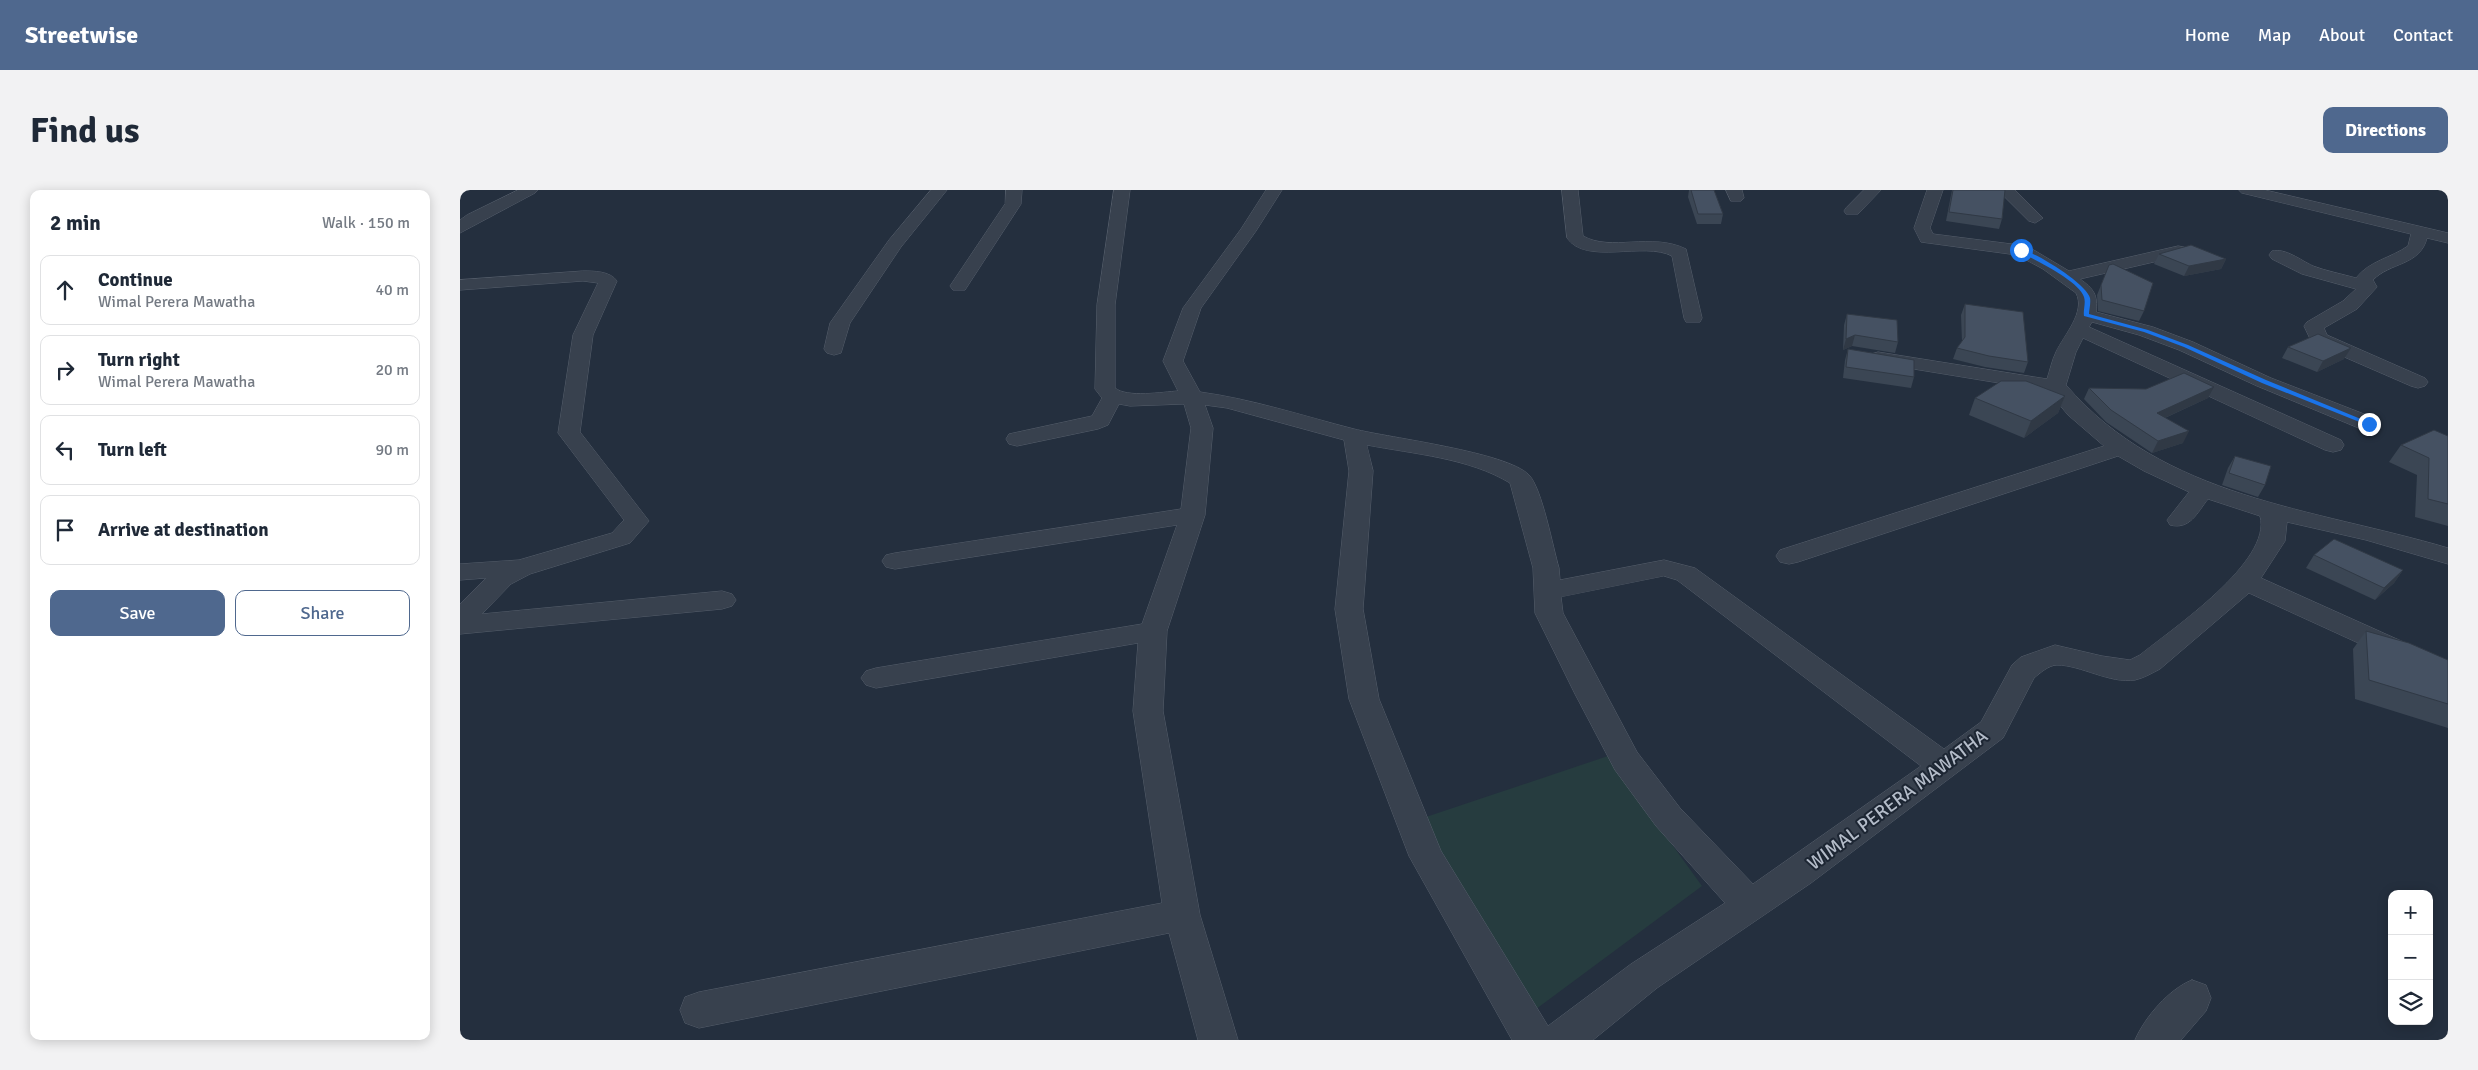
<!DOCTYPE html>
<meta charset="utf-8">
<style>
:root{--surface:#fff;--page:#f2f2f3;--text:#1f2937;--muted:#747a83;--line:#e0e1e3;--accent:#4f688e}
body{margin:0;font-family:Signika,sans-serif;background:var(--page);color:var(--text)}
.controls{position:absolute;right:15px;bottom:15px;display:grid;overflow:hidden;border-radius:10px;box-shadow:0 2px 12px #0003}
.controls button{width:45px;height:45px;display:grid;place-items:center;padding:0;border:0;border-bottom:1px solid var(--line);background:var(--surface);color:var(--text);font:25px sans-serif}
.stop{position:absolute;width:15px;height:15px;margin:-11px;border:4px solid #1a73e8;border-radius:50%;background:#fff}
.stop.end{background:#1a73e8;border-color:#fff;box-shadow:0 1px 5px #0008}
.list{margin:0;padding:0;list-style:none}
h2{display:flex;justify-content:space-between;align-items:center;height:65px;margin:0;padding:0 20px;font-size:21px}
h2 small{font-size:16px;font-weight:400;color:var(--muted)}
.list li{display:grid;grid-template-columns:32px 1fr auto;gap:15px;align-items:center;box-sizing:border-box;height:70px;margin:0 10px 10px;padding:0 10px;border:1px solid var(--line);border-radius:10px}
.list b{display:block;font-size:19px;white-space:nowrap}
.list p{margin:0;font-size:16px;white-space:nowrap;color:var(--muted)}
.list em{font-size:16px;font-style:normal;color:var(--muted)}
.actions{display:flex;gap:10px;padding:15px 20px}
.actions a{flex:1;padding:11px 0;border:1px solid var(--accent);border-radius:10px;text-align:center;font-size:18px;color:var(--accent)}
.actions .main{background:var(--accent);color:#fff}
.icon{flex:none;width:28px;height:28px;fill:none;stroke:currentColor;stroke-width:2;stroke-linecap:round;stroke-linejoin:round}
.map{position:relative;flex:none;width:1988px;height:850px;overflow:hidden;border-radius:10px}
header{display:flex;align-items:center;gap:30px;box-sizing:border-box;height:70px;padding:0 25px;background:var(--accent);color:#fff}
header strong{font-size:24px}
nav{display:flex;gap:28px;margin-inline-start:auto;font-size:18px}
.intro{display:flex;align-items:center;justify-content:space-between;box-sizing:border-box;height:120px;padding:0 30px}
h1{margin:0;font-size:35px}
.button{padding:12px 22px;border-radius:10px;background:var(--accent);color:#fff;font-size:18px;font-weight:700}
main{display:flex;gap:30px;padding:0 30px}
aside{flex:1;background:var(--surface);border-radius:10px;box-shadow:0 2px 12px #0003}
.map>svg:first-child{display:block}
.green{fill:#263c3f}
.lines{fill:none;stroke-linecap:round;stroke-linejoin:round}
.minor-casing{stroke:#565f6c;stroke-width:1}
.minor{fill:#38414e;fill-rule:evenodd}
.wall{fill:#3b4654}
.shaded-wall{fill:#303945}
.building{fill:#455162;stroke:#303945}
.route{fill:#1a73e8}
.labels{text-anchor:middle;stroke-width:4;stroke-linejoin:round;paint-order:stroke}
.street-label{font-size:19px;fill:#b4bcc9;stroke:#1d2633}
</style>
<header>
<strong>Streetwise</strong>
<nav><a>Home</a><a>Map</a><a>About</a><a>Contact</a></nav>
</header>
<div class="intro"><h1>Find us</h1><a class="button">Directions</a></div>
<main>
<aside>
<h2>2 min<small>Walk · 150 m</small></h2>
<ul class="list">
<li><svg class="icon" aria-label="ahead" viewBox="0 0 24 24"><path d="M12 20V5M6 11l6-6 6 6"/></svg><div><b>Continue</b><p>Wimal Perera Mawatha</p></div><em>40 m</em></li>
<li><svg class="icon" aria-label="right" viewBox="0 0 24 24"><path d="M7 20v-9h11M14 6l5 5-5 5"/></svg><div><b>Turn right</b><p>Wimal Perera Mawatha</p></div><em>20 m</em></li>
<li><svg class="icon" aria-label="left" viewBox="0 0 24 24"><path d="M17 20v-9H6M10 6l-5 5 5 5"/></svg><div><b>Turn left</b></div><em>90 m</em></li>
<li><svg class="icon" aria-label="arrive" viewBox="0 0 24 24"><path d="M6 21V4h12l-3 4 3 4H6"/></svg><div><b>Arrive at destination</b></div></li>
</ul>
<div class="actions"><a class="main">Save</a><a>Share</a></div>
</aside>
<div class="map">
<svg width="1988" height="850" viewBox="0 0 1988 850">
<rect width="100%" height="100%" fill="#242f3e"/>
<polygon class="green" points="1148,566 1242,696 1068,825 954,631"/>
<g class="lines">
<defs>
<g id="minor">
<polygon points="58,0 78,0 75,3 0,43 0,30 7,25"/>
<polygon points="471,0 487,0 441,57 390,133 381,163 374,165 367,163 364,159 370,133 429,50"/>
<polygon points="546,0 562,0 561,14 505,100 493,100 490,96 545,14"/>
<path d="M 654,0 L 670,0 L 655,115 L 655,198 C 667,208 703,202 718,201 L 703,171 L 723,118 L 781,39 L 806,0 L 822,0 L 796,41 L 741,118 L 723,171 L 740,202 C 792,209 843,226 894,239 C 930,248 1047,262 1069,285 C 1082,298 1093,358 1099,378 L 1100,390 L 1204,370 L 1235,378 L 1484,559 L 1521,532 L 1552,475 L 1561,467 L 1595,455 L 1642,466 L 1670,470 L 1680,465 C 1712,439 1813,371 1800,326 L 1748,309 C 1737,323 1730,340 1710,335 L 1707,330 L 1729,302 L 1684,281 L 1658,266 L 1338,372 L 1329,374 L 1320,372 L 1316,366 L 1320,360 L 1644,256 L 1608,225 L 1588,201 L 1411,172 L 1408,168 L 1411,164 L 1418,162 L 1587,189 C 1590,180 1592,170 1596,162 C 1604,145 1626,122 1616,103 L 1583,79 L 1557,65 L 1461,52 L 1454,38 L 1467,0 L 1483,0 L 1470,38 L 1473,44 L 1567,56 L 1609,81 L 1718,56 L 1724,57 L 1726,61 L 1724,65 L 1620,89 C 1634,99 1638,105 1636,122 L 1693,137 L 1733,152 L 1811,188 L 1917,229 L 1920,234 L 1917,239 L 1909,241 L 1901,239 L 1797,196 L 1719,160 L 1679,145 L 1632,132 L 1629,137 L 1881,250 L 1884,255 L 1881,260 L 1873,262 L 1865,260 L 1623,148 L 1616,162 L 1606,195 C 1704,309 1853,318 1988,358 L 1988,374 L 1906,350 L 1827,332 L 1825,351 L 1801,388 L 1988,472 L 1988,494 L 1789,403 L 1700,479 C 1692,483 1684,488 1675,490 C 1650,494 1621,475 1597,475 C 1589,475 1580,483 1574,488 L 1543,548 L 1351,693 L 1197,798 L 1133,850 L 1052,850 L 949,666 L 889,509 L 875,419 L 889,281 L 884,250 L 767,218 L 745,215 L 753,238 L 745,325 L 707,441 L 703,521 L 740,725 L 778,850 L 738,850 L 709,743 L 239,838 L 225,833 L 220,820 L 225,807 L 239,802 L 702,713 L 673,521 L 678,453 L 416,498 L 406,495 L 401,488 L 406,481 L 416,478 L 682,434 L 717,335 L 435,379 L 426,377 L 422,371 L 426,365 L 435,363 L 721,319 L 731,238 L 724,214 L 670,216 L 659,214 L 648,235 L 638,239 L 557,256 L 549,254 L 546,249 L 549,244 L 632,226 L 642,208 L 635,199 L 637,115 ZM 907,255 C 954,264 1009,268 1050,293 L 1073,378 L 1075,423 L 1115,504 L 1155,580 L 1196,636 L 1265,713 L 1171,774 L 1088,836 L 981,661 L 919,509 L 903,419 L 913,281 ZM 1204,386 L 1217,390 L 1461,576 L 1293,694 L 1220,618 L 1177,562 L 1103,423 L 1101,407 Z"/>
<path d="M 1102,0 L 1118,0 L 1123,46 C 1151,62 1191,42 1226,59 L 1242,128 L 1240,132 L 1226,132 L 1224,128 L 1212,66 C 1184,51 1126,76 1107,48 Z"/>
<polygon points="1266,0 1282,0 1284,8 1281,11 1271,11"/>
<polygon points="1404,0 1421,0 1398,24 1386,24 1384,21 1386,18"/>
<polygon points="1538,0 1555,0 1583,28 1575,33 1569,31"/>
<path d="M 1779,0 L 1805,0 L 1988,43 L 1988,53 L 1967,48 C 1960,76 1930,72 1913,90 L 1917,97 L 1897,119 L 1864,138 L 1867,145 L 1965,188 L 1968,192 L 1965,196 L 1958,198 L 1951,196 L 1852,153 L 1844,136 L 1847,132 L 1883,111 L 1896,99 L 1842,84 L 1812,69 L 1809,65 L 1812,61 C 1826,58 1840,70 1853,76 C 1866,81 1882,84 1896,88 C 1909,71 1931,68 1948,56 L 1951,44 L 1782,3 Z"/>
<path d="M 123,81 C 134,81 150,81 157,91 L 133,145 L 120,242 L 189,331 L 170,353 L 70,384 L 51,394 L 22,424 L 262,401 L 272,404 L 276,410 L 272,416 L 262,419 L 0,444 L 0,414 L 26,388 L 0,390 L 0,374 L 59,370 L 152,343 L 164,330 L 98,243 L 113,145 L 138,93 L 123,91 L 0,100 L 0,90 Z"/>
<path d="M 1732,790 L 1746,795 L 1751,808 L 1746,821 L 1721,850 L 1675,850 C 1685,827 1709,799 1732,790 Z"/>
</g>
</defs>
<use href="#minor" class="minor-casing"/>
<use href="#minor" class="minor"/>
</g>
<g class="wall">
<polygon points="1229,0 1254,0 1263,24 1261,34 1237,34 1228,7"/>
<polygon points="1492,0 1545,0 1542,29 1539,39 1486,31"/>
<polygon points="1699,64 1766,69 1761,79 1724,86 1694,74"/>
<polygon points="1649,75 1684,121 1679,131 1638,121 1637,105"/>
<polygon points="1505,114 1568,172 1564,183 1525,177 1493,169 1497,158 1502,152 1501,125"/>
<polygon points="1387,124 1438,152 1435,163 1392,156 1383,160 1384,135"/>
<polygon points="1828,157 1884,169 1857,182 1822,168"/>
<polygon points="1388,159 1454,187 1451,198 1383,188 1385,170"/>
<polygon points="1754,197 1748,208 1705,228 1723,253 1692,263 1646,232 1624,209 1629,198 1686,199"/>
<polygon points="1605,206 1598,223 1564,248 1509,225 1515,208"/>
<polygon points="1988,246 1988,336 1955,327 1957,285 1929,272 1941,255"/>
<polygon points="1775,266 1805,295 1798,307 1762,295 1768,278"/>
<polygon points="1854,365 1943,380 1934,393 1915,410 1846,378"/>
<polygon points="1906,441 1988,470 1988,538 1895,509 1893,459"/>
</g>
<g class="shaded-wall">
<polygon points="1766,69 1761,79 1724,86 1729,76"/>
<polygon points="1395,145 1392,156 1383,160 1386,149"/>
<polygon points="1891,158 1884,169 1857,182 1863,171"/>
<polygon points="1754,197 1748,208 1691,234 1697,223"/>
<polygon points="1605,206 1598,223 1564,248 1571,231"/>
<polygon points="1729,241 1723,253 1692,263 1698,251"/>
<polygon points="1943,380 1934,393 1915,410 1924,398"/>
</g>
<g class="building">
<polygon points="1231,0 1254,0 1263,24 1238,24"/>
<polygon points="1493,0 1545,0 1542,29 1489,22"/>
<polygon points="1731,55 1766,69 1729,76 1699,64"/>
<polygon points="1653,74 1693,93 1684,121 1642,110 1641,95 1649,75"/>
<polygon points="1505,114 1563,122 1568,172 1529,166 1497,158 1505,147"/>
<polygon points="1387,124 1437,130 1438,152 1395,145 1386,149"/>
<polygon points="1858,144 1891,158 1863,171 1828,157"/>
<polygon points="1388,159 1454,170 1454,187 1386,177"/>
<polygon points="1724,183 1754,197 1697,223 1729,241 1698,251 1651,220 1629,198 1686,199"/>
<polygon points="1541,191 1566,191 1605,206 1571,231 1515,208"/>
<polygon points="1974,240 1988,246 1988,314 1968,309 1969,268 1941,255"/>
<polygon points="1775,266 1811,276 1805,295 1769,283"/>
<polygon points="1874,349 1943,380 1924,398 1854,365"/>
<polygon points="1906,441 1949,453 1988,470 1988,514 1909,490"/>
</g>
<path class="route" d="M 1559,59 C 1573,60 1627,94 1630,108 C 1631,113 1629,120 1629,124 L 1688,140 L 1728,155 L 1806,190 L 1913,234 L 1907,235 L 1802,193 L 1724,157 L 1684,142 L 1624,126 C 1623,120 1626,113 1624,107 C 1619,91 1574,69 1559,62 Z"/>
<g class="labels">
<g class="street-label">
<text transform="translate(1437 609) rotate(-37)" y="7">WIMAL PERERA MAWATHA</text>
</g>
</g>
</svg>
<div class="controls">
<button>+</button>
<button>−</button>
<button><svg class="icon" aria-label="layers" viewBox="0 0 24 24"><path d="M12 4l9 5-9 5-9-5zM3 14l9 5 9-5"/></svg></button>
</div>
<div class="stop" style="left:1561px;top:60px"></div>
<div class="stop end" style="left:1909px;top:234px"></div>
</div>
</main>
